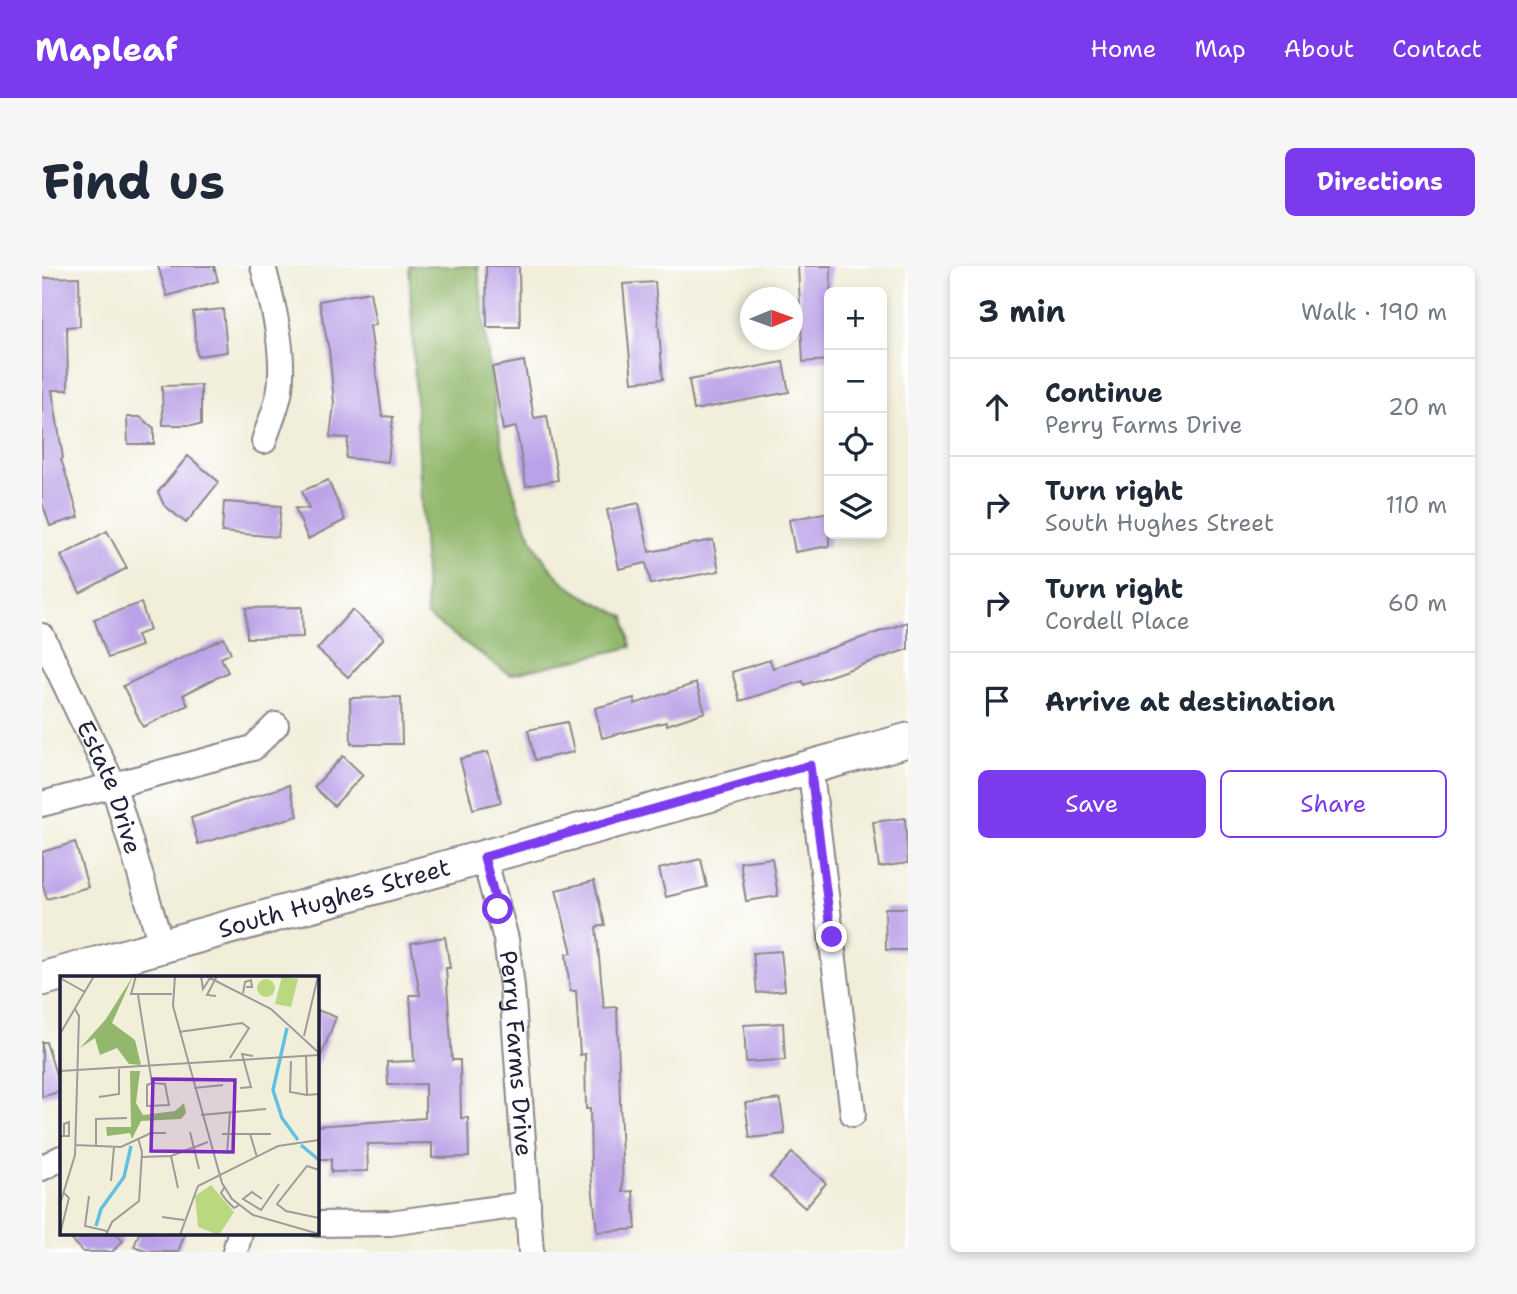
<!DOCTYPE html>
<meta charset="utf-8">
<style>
:root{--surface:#fff;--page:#f6f6f7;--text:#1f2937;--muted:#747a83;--line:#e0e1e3;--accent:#7c3aed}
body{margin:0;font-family:"Shantell Sans",sans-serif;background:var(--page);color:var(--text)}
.controls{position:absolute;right:21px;top:21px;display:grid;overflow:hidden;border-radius:10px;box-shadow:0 4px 10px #0003}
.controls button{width:63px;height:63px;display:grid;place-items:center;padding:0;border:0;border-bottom:2px solid var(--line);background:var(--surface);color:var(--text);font:35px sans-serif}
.compass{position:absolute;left:698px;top:21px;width:63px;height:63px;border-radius:50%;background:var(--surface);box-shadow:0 4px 10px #0003;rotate:89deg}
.stop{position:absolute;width:21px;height:21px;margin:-16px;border:5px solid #7c3aed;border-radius:50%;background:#fff}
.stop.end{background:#7c3aed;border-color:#fff;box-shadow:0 2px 7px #0008}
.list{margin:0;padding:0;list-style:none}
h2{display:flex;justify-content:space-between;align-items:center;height:91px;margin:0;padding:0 28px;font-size:30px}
h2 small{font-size:23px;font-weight:400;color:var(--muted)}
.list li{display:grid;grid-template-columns:46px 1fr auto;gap:21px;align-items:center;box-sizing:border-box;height:98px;padding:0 28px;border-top:2px solid var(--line)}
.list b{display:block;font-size:26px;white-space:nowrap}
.list p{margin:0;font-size:23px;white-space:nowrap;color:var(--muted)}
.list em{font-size:23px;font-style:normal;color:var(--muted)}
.actions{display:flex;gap:14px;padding:21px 28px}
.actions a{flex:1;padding:16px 0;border:2px solid var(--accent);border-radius:10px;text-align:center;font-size:24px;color:var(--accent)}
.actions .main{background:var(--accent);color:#fff}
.icon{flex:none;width:38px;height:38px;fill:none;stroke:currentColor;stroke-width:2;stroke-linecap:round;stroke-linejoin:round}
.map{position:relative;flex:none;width:866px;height:986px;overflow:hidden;border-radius:10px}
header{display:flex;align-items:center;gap:42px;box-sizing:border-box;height:98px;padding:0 35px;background:var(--accent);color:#fff}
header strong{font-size:33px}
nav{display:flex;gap:38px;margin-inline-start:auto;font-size:24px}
.intro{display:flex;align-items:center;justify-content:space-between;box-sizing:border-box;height:168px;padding:0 42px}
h1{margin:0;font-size:49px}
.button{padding:18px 32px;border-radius:10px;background:var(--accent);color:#fff;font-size:24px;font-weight:700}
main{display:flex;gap:42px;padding:0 42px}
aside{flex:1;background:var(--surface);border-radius:10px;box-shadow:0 4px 10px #0003}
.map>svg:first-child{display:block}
.forest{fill:#93b86d;stroke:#5a6d54;stroke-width:2}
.building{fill:#bba1e7}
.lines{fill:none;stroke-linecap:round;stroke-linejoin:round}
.street-casing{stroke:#8a888a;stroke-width:28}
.secondary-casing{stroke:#8a888a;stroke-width:37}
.street{stroke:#fff;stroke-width:24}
.secondary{stroke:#fff;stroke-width:33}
.route{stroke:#7c3aed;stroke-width:9}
.labels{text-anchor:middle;stroke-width:6;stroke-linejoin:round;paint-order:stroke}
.street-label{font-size:24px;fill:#22223b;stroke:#fff}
.inset-river{fill:none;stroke:#63c0e1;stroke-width:3.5}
.inset-road{fill:none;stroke:#9e9c9a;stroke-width:2}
.view{fill:#7b2cbf;fill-opacity:0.15;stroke:#7b2cbf;stroke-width:3.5}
.inset-edge{fill:none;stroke:#22223b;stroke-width:3.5}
</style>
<header>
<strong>Mapleaf</strong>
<nav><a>Home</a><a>Map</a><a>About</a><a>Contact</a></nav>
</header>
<div class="intro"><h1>Find us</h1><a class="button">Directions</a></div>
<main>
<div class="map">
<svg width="866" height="986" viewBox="0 0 866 986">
<rect width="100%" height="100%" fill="#fff"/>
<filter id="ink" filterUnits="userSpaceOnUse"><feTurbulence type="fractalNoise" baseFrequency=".0143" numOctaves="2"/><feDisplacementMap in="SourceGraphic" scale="14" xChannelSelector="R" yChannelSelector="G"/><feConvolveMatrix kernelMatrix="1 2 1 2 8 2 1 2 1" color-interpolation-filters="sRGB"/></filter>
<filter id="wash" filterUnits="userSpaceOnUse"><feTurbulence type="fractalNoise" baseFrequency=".00686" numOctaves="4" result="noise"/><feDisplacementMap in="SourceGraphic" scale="28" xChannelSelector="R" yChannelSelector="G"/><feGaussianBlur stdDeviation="1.57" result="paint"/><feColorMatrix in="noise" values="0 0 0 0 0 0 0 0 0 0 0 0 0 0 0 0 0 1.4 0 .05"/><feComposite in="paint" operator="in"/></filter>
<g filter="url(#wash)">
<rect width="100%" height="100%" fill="#f1eeda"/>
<path class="forest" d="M 367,0 L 436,0 C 446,83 456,261 522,316 C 539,331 563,340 583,351 L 589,381 L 468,409 L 385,350 Z"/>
<g id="blocks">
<g class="building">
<polygon points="116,0 172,0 176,15 125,30"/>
<polygon points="444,0 477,0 478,61 445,61"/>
<polygon points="756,0 789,0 787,94 761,96"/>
<polygon points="37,11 38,60 25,61 26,124 10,124 21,192 19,193 37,251 8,260 0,236 0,12"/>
<polygon points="613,16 621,113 590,116 581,18"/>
<polygon points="328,26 334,59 328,60 340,150 351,151 346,196 304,192 306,172 288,171 292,137 287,84 277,35"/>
<polygon points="181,43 185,86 155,90 151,46"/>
<polygon points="482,95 492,152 505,150 516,214 484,220 474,161 461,164 450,101"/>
<polygon points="741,96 747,126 652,144 647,114"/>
<polygon points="159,119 159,159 121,159 120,120"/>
<polygon points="85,151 98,151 112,162 112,178 86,178"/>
<polygon points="146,190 177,216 144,257 122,239 116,226"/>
<polygon points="286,214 303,254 266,273 253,242 267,243 260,225"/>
<polygon points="182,236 239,240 236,271 180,266"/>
<polygon points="597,237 607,286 671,274 677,305 609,318 604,297 577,303 565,244"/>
<polygon points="787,246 787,280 753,286 747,254"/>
<polygon points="65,265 85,302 38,327 19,290"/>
<polygon points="99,337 108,364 95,369 99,380 66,392 52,353"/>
<polygon points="260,341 261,371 205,372 204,342"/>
<polygon points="310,344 342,372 306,411 275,383"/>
<polygon points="866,356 866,383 762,419 761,415 698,435 690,406 728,394 731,402"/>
<polygon points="182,372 189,387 179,392 186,406 141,429 146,439 101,461 81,420"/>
<polygon points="654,417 663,446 625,459 624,456 560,472 553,442 592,432 593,438"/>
<polygon points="359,431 360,478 309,478 308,432"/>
<polygon points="525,456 532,486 493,494 486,464"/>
<polygon points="446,486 459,536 431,543 418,493"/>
<polygon points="301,490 321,509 292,540 272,521"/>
<polygon points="247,519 256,550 156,578 149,552"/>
<polygon points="863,552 866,597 837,601 831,556"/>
<polygon points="33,576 46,621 5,633 0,616 0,586"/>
<polygon points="730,592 736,630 704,635 698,596"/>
<polygon points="659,593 665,621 624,631 617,603"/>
<polygon points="552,615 563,659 554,661 562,742 575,741 581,926 591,925 594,963 555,966 549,908 548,843 544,843 543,788 538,789 534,725 528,725 524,688 530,687 514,624"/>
<polygon points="843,642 866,642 866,684 844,684"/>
<polygon points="403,671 408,702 404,702 410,794 418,794 419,852 426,852 427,891 390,892 390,877 325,878 326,905 289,906 289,893 275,893 275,860 383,852 383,818 346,819 345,796 372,795 368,729 378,729 369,677"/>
<polygon points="739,685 743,724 715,727 711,687"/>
<polygon points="275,744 294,751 276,798 275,797"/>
<polygon points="741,757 743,794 704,796 702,759"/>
<polygon points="0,776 4,776 19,825 0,831"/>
<polygon points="738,833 743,868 708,872 703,837"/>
<polygon points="750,887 784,917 763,942 728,911"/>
<polygon points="37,967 73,967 81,975 70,986 41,986 30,975"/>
<polygon points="97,967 143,967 136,986 106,986 92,981"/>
</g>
</g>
</g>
<g filter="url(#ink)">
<use href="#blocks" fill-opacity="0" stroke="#8a888a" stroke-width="2"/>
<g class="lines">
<defs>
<g id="street">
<path d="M 221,0 C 231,39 243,83 238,123 C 236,140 227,158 222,175"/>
<path id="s1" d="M 0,370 L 71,518 L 119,678"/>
<polyline points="768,499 811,848"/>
<polyline points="0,538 211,482 234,459"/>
<path id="s2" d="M 442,591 L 464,673 L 470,721 L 489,986"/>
<polyline points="0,902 19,892"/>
<polyline points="275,958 348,957 486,938"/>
<polyline points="193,986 198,967"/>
</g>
<g id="secondary">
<path id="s3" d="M 0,713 L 866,474"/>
</g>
</defs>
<use href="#street" class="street-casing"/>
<use href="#secondary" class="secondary-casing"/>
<use href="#street" class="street"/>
<use href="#secondary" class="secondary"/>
</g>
</g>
<g class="lines" filter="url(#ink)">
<polyline class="route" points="456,643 442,591 768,499 790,671"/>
</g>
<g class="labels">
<g class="street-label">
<text dy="8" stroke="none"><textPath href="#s1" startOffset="166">Estate Drive</textPath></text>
<text dy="8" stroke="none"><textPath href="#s3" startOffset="303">South Hughes Street</textPath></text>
<text dy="8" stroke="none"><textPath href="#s2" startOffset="200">Perry Farms Drive</textPath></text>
</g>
</g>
<g transform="translate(18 710)">
<rect width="259" height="259" fill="#f1eeda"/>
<path d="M 222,0 L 238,3 L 231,31 L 215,28 ZM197 12a9 9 0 1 1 18 0a9 9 0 1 1-18 0ZM 151,209 L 174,236 L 159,259 L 138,251 L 135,220 Z" fill="#bad87e"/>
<path d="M 73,0 L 52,47 L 75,64 L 81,89 L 69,88 L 57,72 L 40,79 L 35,62 L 20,72 L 46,43 ZM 70,95 L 80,95 L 76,127 L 83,139 L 115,135 L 124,127 L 126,137 L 121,143 L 81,145 L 72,163 L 70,157 L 47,160 L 46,151 L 71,151 Z" fill="#93b86d"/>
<path class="inset-river" d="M 227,52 L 213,114 L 222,142 L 238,164M 241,169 L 259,184M 36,250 L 41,233 L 64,201 L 71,170"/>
<path class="inset-road" d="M 76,0 L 71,18 L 112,18M 115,0 L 113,30 L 162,207 L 172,223 L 193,239 L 259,258M 141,0 L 143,13 L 150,2M 146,0 L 211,33 L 259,77M 0,2 L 25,16M 183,17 L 185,6 L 191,4 L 192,11 L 186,11M 78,19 L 92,107 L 87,109 L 87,130 L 109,129 L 105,108 L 92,107M 156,20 L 147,19 L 157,0M 119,56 L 182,47 L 189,52 L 170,82M 0,58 L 34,0M 244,60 L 258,0M 246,79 L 247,119 L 259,118M 231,85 L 230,116 L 247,119M 0,95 L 259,79M 134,112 L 163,109M 180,112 L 191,111 L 182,78 L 193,80M 39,121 L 59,118 L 59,93M 141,139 L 206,133M 130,156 L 139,193M 162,158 L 211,158M 190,158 L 197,181M 0,160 L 9,160 L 9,146 L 4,148 L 4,160M 15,169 L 61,171 L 91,157 L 106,157M 36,170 L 36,143 L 67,142M 167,178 L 170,136M 111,180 L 118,212M 82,181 L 111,180 L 148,166M 259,194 L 247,190 L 217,228 L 226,235 L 259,242M 51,205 L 54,171M 164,212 L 161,217 L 167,225 L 174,232 L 179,229M 29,220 L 25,250 L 47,255M 202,223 L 192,216 L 183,223 L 201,234 L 219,208M 0,228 L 15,179 L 19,40 L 15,33M 102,241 L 124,244M 0,258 L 9,222 L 4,217M 46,259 L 52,246 L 79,225 L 82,176 L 78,162M 120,259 L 138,210 L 218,170 L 259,164"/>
<path class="view" d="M 93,103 L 175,104 L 173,176 L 91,175 Z"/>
<rect width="259" height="259" class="inset-edge"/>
</g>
</svg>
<div class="controls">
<button>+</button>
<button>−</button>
<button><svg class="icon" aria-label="locate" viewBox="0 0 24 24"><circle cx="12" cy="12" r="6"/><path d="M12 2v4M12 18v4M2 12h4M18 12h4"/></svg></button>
<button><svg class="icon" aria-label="layers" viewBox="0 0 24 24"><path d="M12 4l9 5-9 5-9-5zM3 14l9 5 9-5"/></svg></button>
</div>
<svg class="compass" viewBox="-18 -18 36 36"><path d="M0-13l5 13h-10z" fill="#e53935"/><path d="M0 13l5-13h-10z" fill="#747a83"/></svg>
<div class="stop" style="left:456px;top:643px"></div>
<div class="stop end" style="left:790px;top:671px"></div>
</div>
<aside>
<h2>3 min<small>Walk · 190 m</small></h2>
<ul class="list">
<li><svg class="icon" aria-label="ahead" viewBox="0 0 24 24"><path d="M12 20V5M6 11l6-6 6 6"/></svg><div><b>Continue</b><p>Perry Farms Drive</p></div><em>20 m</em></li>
<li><svg class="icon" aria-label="right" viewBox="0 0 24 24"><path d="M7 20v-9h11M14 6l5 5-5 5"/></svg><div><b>Turn right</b><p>South Hughes Street</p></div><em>110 m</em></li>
<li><svg class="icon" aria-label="right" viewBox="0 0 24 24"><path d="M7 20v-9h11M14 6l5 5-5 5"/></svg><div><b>Turn right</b><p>Cordell Place</p></div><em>60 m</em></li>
<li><svg class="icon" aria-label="arrive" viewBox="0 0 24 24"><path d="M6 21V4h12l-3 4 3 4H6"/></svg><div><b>Arrive at destination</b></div></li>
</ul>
<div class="actions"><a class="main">Save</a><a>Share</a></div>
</aside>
</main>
